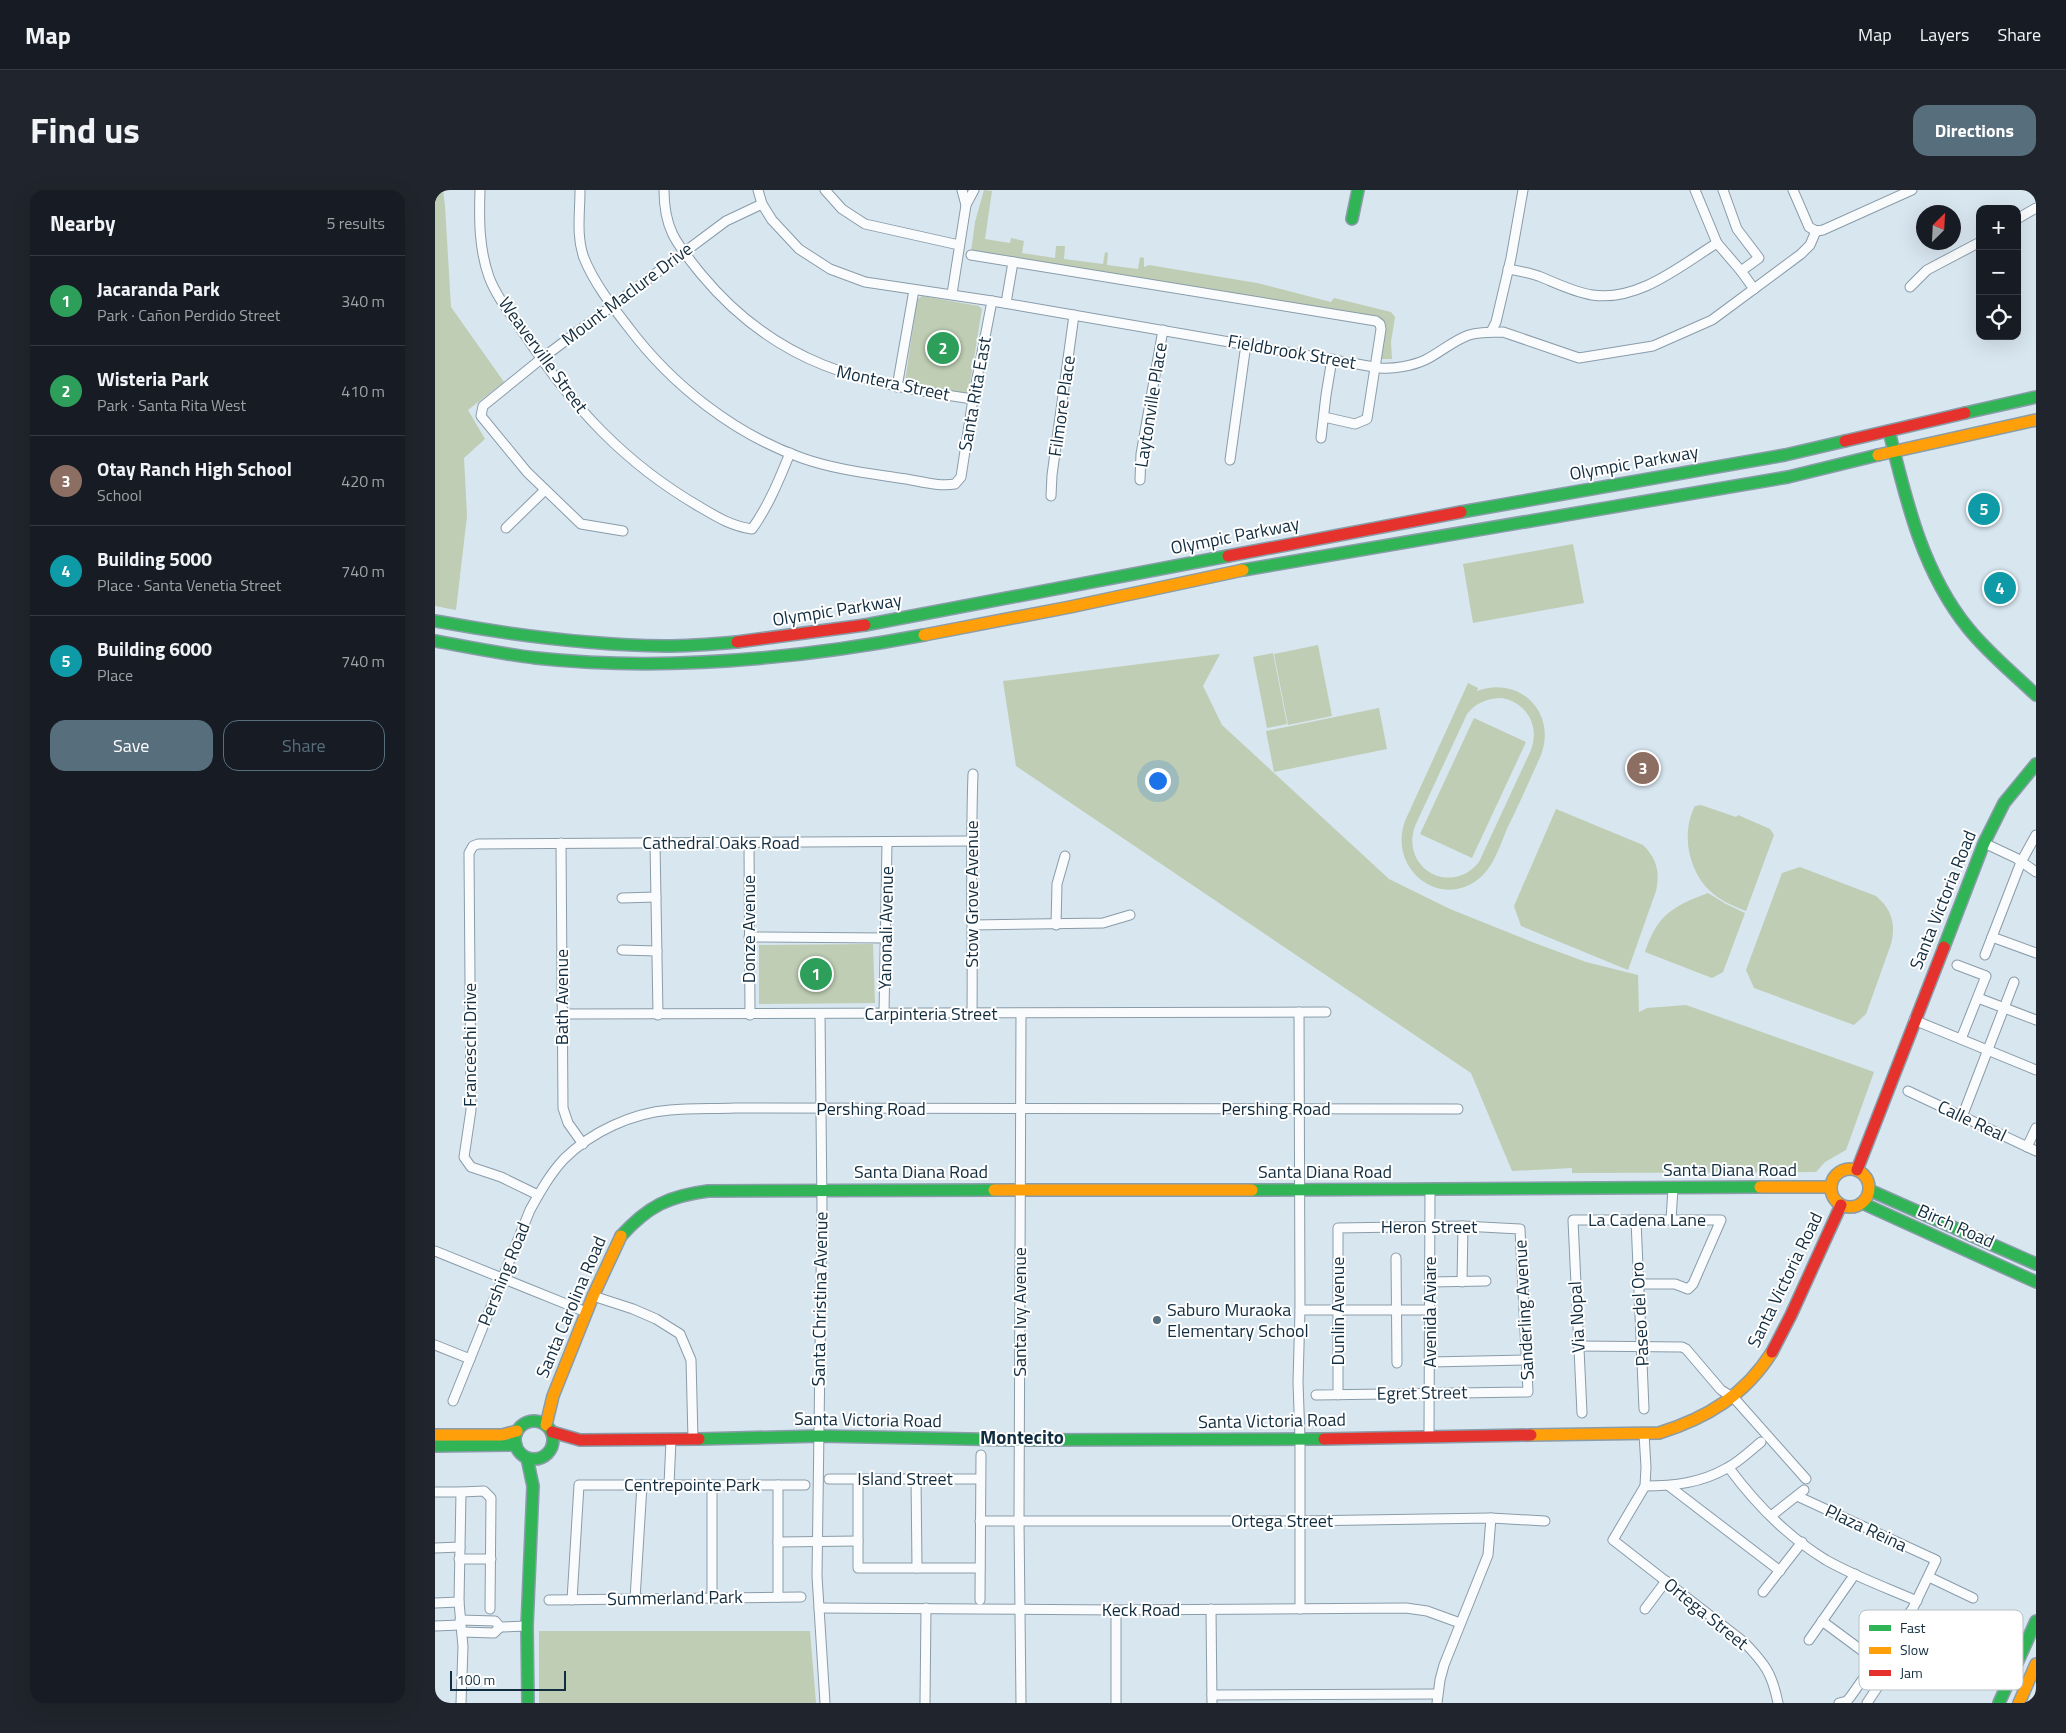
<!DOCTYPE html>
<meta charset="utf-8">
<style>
:root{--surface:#171b24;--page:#20242c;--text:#f1f3f6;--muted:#9ea1a6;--line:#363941;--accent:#576e7d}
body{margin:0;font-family:"Titillium Web",sans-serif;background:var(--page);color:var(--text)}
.controls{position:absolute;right:15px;top:15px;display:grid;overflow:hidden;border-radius:10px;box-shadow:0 5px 20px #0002}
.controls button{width:45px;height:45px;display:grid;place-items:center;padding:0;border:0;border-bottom:1px solid var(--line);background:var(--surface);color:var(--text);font:25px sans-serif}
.compass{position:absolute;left:1481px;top:15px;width:45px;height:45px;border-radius:50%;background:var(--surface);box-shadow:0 5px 20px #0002;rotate:24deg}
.scale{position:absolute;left:15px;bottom:12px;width:116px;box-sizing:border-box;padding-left:5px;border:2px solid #122d3f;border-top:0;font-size:14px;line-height:18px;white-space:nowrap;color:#122d3f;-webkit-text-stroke:4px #fff;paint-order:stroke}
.you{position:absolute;left:722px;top:590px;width:18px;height:18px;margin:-12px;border:4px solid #fff;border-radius:50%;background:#1a73e8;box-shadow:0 0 0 8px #1a73e833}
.badge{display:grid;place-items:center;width:32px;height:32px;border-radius:50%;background:var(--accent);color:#fff;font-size:16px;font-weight:700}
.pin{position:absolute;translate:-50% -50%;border:2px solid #fff;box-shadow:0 1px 5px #0006}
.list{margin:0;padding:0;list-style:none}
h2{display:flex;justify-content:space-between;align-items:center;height:65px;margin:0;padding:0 20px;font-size:21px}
h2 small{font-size:16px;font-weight:400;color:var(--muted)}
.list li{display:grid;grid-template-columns:32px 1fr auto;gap:15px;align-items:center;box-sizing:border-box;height:90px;padding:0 20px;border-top:1px solid var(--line)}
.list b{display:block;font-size:19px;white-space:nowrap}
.list p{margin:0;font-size:16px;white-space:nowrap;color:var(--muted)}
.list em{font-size:16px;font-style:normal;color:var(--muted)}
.actions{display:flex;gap:10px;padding:15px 20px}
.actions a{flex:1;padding:11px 0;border:1px solid var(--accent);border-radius:15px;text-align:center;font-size:18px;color:var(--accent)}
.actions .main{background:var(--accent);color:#fff}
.icon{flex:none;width:28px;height:28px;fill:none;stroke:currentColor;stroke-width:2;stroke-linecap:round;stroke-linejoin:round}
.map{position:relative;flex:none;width:1601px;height:1513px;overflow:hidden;border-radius:15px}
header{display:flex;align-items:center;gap:30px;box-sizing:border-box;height:70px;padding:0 25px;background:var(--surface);border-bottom:1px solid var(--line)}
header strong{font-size:24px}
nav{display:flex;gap:28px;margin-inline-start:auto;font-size:18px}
.intro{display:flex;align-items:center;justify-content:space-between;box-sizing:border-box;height:120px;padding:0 30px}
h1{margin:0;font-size:35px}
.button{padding:12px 22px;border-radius:15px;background:var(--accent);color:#fff;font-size:18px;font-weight:700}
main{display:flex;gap:30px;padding:0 30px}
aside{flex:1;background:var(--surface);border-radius:15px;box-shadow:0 5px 20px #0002}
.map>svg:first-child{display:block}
.green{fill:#becdb3;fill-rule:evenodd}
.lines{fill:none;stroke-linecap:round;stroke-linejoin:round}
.street-casing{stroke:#899ca9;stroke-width:11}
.fast-casing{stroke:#899ca9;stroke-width:14}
.slow-casing{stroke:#899ca9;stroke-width:14}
.jam-casing{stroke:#899ca9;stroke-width:14}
.street{stroke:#f9fbfd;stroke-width:9}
.fast{stroke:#30b455;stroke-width:11}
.slow{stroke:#ff9f0a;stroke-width:11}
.jam{stroke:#e5322d;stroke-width:11}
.poi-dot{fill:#576e7d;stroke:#fff;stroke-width:2}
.labels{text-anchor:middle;stroke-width:4;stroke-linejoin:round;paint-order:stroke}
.street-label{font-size:18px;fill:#122d3f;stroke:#fff}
.poi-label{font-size:18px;fill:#122d3f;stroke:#fff;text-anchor:start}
.neighbourhood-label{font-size:19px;font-weight:bold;fill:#122d3f;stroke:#fff}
.key{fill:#fff;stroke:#b8c0c5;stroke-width:1}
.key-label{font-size:14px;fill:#122d3f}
</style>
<header>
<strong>Map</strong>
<nav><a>Map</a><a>Layers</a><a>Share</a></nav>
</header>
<div class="intro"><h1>Find us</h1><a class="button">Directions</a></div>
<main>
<aside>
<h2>Nearby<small>5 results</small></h2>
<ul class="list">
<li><span class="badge" style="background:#2e9e5b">1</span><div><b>Jacaranda Park</b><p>Park · Cañon Perdido Street</p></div><em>340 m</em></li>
<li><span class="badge" style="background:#2e9e5b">2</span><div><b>Wisteria Park</b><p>Park · Santa Rita West</p></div><em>410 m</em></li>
<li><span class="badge" style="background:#8d6e63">3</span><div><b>Otay Ranch High School</b><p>School</p></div><em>420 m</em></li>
<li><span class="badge" style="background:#0f9aa8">4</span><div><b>Building 5000</b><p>Place · Santa Venetia Street</p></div><em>740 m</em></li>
<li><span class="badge" style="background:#0f9aa8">5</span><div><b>Building 6000</b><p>Place</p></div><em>740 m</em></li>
</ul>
<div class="actions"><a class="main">Save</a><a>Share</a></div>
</aside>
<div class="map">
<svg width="1601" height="1513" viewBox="0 0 1601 1513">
<rect width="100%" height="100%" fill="#d8e6f0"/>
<g class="green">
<polygon points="0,0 8,0 10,16 16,117 69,192 33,220 50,249 29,268 32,326 21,420 0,416"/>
<polygon points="549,0 557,1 550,49 575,53 576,48 589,51 587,63 620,68 621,56 630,56 629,69 668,74 670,62 673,63 672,75 703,79 705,67 709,68 709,77 714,75 822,93 896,112 899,108 956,122 960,127 956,152 957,169 945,169 949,149 948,134 536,62 540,32"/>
<polygon points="487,106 544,116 547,119 534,199 530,204 475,195 470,192 482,110"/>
<polygon points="1138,354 1149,413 1038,433 1028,374"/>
<polygon points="883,455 897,526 853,535 839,464"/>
<polygon points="838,463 852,534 832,538 818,467"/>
<polygon points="785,464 768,496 787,535 954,689 1015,719 1097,752 1151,772 1203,785 1204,822 1212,818 1251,815 1439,882 1411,960 1390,972 1381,982 1137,983 1137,978 1077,981 1036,883 581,576 568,491"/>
<path d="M 1033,493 L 1043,498 L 1042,501 C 1085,485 1122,523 1106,565 C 1095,590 1083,616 1071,641 C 1065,656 1059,674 1048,685 C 1009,723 952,681 970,631 ZM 1067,508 C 1092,513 1105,536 1096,560 L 1044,672 C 1016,707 965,678 980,636 L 1032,524 C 1041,513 1052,508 1067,508 Z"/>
<polygon points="944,518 952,559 839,582 831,541"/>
<polygon points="1039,528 1091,552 1037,668 985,644"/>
<path d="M 1266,615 L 1301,627 L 1303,625 L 1335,639 L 1339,645 L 1311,721 C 1298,716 1284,710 1274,700 C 1253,679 1246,642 1260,616 Z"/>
<path d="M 1121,619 L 1208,655 C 1222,669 1225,682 1221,701 L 1193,780 L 1086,736 L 1079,716 Z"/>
<path d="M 1365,677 L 1441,706 C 1457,719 1461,735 1456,754 L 1431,824 L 1419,835 L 1319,798 L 1311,780 L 1347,683 Z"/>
<path d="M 1273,703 L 1291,714 L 1310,723 L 1288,782 L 1277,788 L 1210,762 C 1222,725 1238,716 1273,703 Z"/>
<polygon points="438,754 440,813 324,814 324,755"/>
<polygon points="104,1441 375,1441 381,1513 104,1513"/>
</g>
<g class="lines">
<defs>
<g id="street">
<path d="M 45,0 C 44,29 44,59 54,87 C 62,108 77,126 90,145 C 138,217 189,273 265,317 C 282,327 296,336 317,339 C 334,315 344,290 355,263"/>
<path d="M 145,0 C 145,23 141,46 149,68 C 159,93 177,116 194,138 C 237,195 299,244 367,268 C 398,279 431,283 464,288 C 482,290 501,297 520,294 L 526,287 L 538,209 L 557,111"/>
<path d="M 229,0 C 229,40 242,54 266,84 C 342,176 426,193 538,209"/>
<path d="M 323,0 L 327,14 L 337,30 L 364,59 L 395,79 L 430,92 L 557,111 L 945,178 C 959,179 977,176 990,170 C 1005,163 1017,151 1034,145 C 1044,142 1057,142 1068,142 L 1144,168 L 1218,156 L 1277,130 L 1366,64 L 1375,55 L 1381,41"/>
<polyline points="390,0 407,19 430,34 524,55"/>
<polyline points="1260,0 1282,53 1306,81"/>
<polyline points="1288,0 1302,39 1324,68 1306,81 1319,99"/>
<polyline points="1358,0 1374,37 1381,41"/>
<polyline points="531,15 539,0"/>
<polyline points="1582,29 1601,18"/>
<polyline points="1381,41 1388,40 1477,0"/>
<polyline points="536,65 941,131 945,134 946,139 932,229 920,234 889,227"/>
<path d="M 1073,79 C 1084,81 1096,83 1106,87 C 1123,94 1139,102 1157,105 C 1203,112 1245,76 1282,53"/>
<polyline points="1475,97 1492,80 1545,52"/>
<polyline points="517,104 531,15 527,0"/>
<polyline points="571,113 578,72"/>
<polyline points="1056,142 1061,132 1076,68 1088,0"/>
<polyline points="462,197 479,100"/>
<polyline points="886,248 891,205 897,169"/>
<polyline points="795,270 811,154"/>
<polyline points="705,290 706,264 728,140"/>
<polyline points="616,306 617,285 639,125"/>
<polyline points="71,338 109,301"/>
<polyline points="188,341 146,334 92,282 46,226 48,216 106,169 291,31 327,14"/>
<polyline points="126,653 128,918 133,933 148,954"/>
<polyline points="220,653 223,825"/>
<polyline points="314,653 315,825"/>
<polyline points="1549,653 1581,668 1601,682"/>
<polyline points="187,708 221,707"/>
<polyline points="538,735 668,733 695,725"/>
<polyline points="621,735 622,694 630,666"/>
<polyline points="314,747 451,748"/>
<polyline points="1557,747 1601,763"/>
<polyline points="187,760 222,761"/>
<polyline points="1550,765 1586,672 1601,645"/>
<polyline points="1522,775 1551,786 1526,849"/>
<polyline points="1543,808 1601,830"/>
<polyline points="864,822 865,1120 863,1192 865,1249 865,1419"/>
<polyline points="449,823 452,653"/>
<path d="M 537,823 C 538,743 535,664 538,584"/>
<polyline points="128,824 891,822"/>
<polyline points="385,824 387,1017 382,1386 390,1513"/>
<polyline points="586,824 584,1331 586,1513"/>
<polyline points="1479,830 1601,880"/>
<polyline points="1473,901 1601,961"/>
<polyline points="1527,927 1579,792"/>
<polyline points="1592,957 1601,938"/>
<polyline points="103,1005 66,987 36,977 29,967 36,920 34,663 38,656 43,654 535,651"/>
<polyline points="1201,1030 1209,1219"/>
<polyline points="1236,1030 1238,998"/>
<polyline points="0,1061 151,1122"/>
<polyline points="961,1068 962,1173"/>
<polyline points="995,1092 1051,1091"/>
<polyline points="1027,1092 1028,1036"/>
<polyline points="158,1106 198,1119 221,1129 245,1144 256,1170 258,1249"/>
<polyline points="865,1120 995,1120"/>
<polyline points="0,1155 35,1169"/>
<polyline points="1144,1156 1247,1157 1251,1159 1286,1200 1299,1208 1371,1289"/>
<polyline points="995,1172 1092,1170"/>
<polyline points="881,1205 1093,1202 1085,1039 1028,1036 903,1038 903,1205"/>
<path d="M 18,1211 L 95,1020 C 105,1002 115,984 129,969 C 156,942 197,923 235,920 C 256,918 278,919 300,918 L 1023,919"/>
<polyline points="1147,1223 1138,1030 1286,1030 1258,1094 1253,1099 1240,1094 1204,1094"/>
<path d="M 1209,1244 L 1211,1277 L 1210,1296 L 1178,1350 L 1309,1452 C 1330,1474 1337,1483 1343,1513"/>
<polyline points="994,1245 995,999"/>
<path d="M 1294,1278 C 1320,1313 1353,1347 1391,1370 C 1419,1386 1452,1398 1482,1411"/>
<polyline points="481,1288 482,1378"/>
<polyline points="394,1289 545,1289"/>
<polyline points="423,1289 423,1378 545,1378"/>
<polyline points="234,1295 236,1250"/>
<polyline points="343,1295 343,1407"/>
<path d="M 1210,1296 C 1239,1296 1266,1293 1292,1278 C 1304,1272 1315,1261 1326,1252"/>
<polyline points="1234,1296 1345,1381"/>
<polyline points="0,1302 26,1302 24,1412 28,1457 26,1513"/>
<polyline points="26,1302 49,1301 56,1308 55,1419"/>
<polyline points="1362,1306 1501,1370 1478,1418 1416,1506 1412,1511 1404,1513"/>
<polyline points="1336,1326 1369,1300"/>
<polyline points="545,1331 865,1331 1056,1328 1110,1331"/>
<polyline points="343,1352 423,1351"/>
<polyline points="0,1358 25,1357"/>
<polyline points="24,1369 56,1369"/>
<polyline points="1494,1387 1538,1408"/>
<polyline points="1328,1402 1367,1352"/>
<polyline points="277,1408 277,1295"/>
<polyline points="200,1409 207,1295"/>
<polyline points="114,1410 366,1407"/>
<polyline points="137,1410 144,1295 370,1295"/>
<polyline points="545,1410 546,1265"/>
<polyline points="0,1413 24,1412"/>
<polyline points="384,1418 681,1420 971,1418 992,1421 1025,1433"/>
<polyline points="776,1419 777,1513"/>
<polyline points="1210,1419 1231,1391"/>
<polyline points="681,1420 681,1513"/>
<polyline points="25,1430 60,1431 65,1437 59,1443 27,1442"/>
<polyline points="1387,1431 1441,1471"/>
<polyline points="0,1436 25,1435"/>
<polyline points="65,1437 92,1436"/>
<polyline points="1463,1439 1497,1460"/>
<polyline points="1374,1450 1420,1384"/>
<polyline points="777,1505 1002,1504"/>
<polyline points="490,1513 491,1418"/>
<polyline points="1002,1513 1005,1490 1009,1475 1053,1365 1056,1328"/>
<polyline points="1432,1513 1446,1492"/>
</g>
<g id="fast">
<polyline points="917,29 923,0"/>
<polyline points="1530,223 1601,207"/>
<path d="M 1454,241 C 1471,310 1487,381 1533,438 C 1553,463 1578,483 1601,505"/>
<polyline points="1026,322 1350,265 1410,251"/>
<polyline points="808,380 1353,287 1443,265"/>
<path d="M 0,431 C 76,445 153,455 230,456 C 254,456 279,454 302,452"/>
<polyline points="430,435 793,366"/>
<path d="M 0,451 C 33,457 67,464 101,468 C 230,482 362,469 489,445"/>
<polyline points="1509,757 1549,653 1569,613 1601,574"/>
<polyline points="817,1000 1325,997"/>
<polyline points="1434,1000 1601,1074"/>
<polyline points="1427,1013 1601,1092"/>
<path d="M 186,1046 C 213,1016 234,1006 273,1001 L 559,1000"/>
<circle cx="99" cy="1250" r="19"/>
<polyline points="264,1249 384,1246 585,1250 889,1249"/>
<polyline points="0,1256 81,1255"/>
<polyline points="92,1268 98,1296 92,1436 93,1513"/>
<polyline points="1564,1513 1601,1431"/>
</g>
<g id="slow">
<polyline points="1443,265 1601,230"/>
<polyline points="489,445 635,417 808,380"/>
<circle cx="1415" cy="998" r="19"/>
<polyline points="1325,997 1396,997"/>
<polyline points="559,1000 817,1000"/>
<polyline points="111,1235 118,1206 158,1106 186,1046"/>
<polyline points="0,1245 67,1245 82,1241"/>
<path d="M 1096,1245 L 1224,1243 C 1272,1228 1310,1205 1337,1162"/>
<polyline points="1584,1513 1601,1474"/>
</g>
<g id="jam">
<polyline points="1410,251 1530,223"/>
<polyline points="793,366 1026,322"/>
<polyline points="302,452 430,435"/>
<polyline points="1422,980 1509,757"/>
<polyline points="1337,1162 1356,1125 1406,1015"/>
<polyline points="117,1242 145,1250 264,1249"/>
<polyline points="889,1249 1096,1245"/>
</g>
</defs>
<use href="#street" class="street-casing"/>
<use href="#fast" class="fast-casing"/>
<use href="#slow" class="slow-casing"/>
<use href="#jam" class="jam-casing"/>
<use href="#street" class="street"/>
<use href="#fast" class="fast"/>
<use href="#slow" class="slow"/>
<use href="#jam" class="jam"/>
</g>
<circle class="poi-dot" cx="722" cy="1130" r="5"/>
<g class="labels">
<g class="street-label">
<text transform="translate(192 104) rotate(-37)" y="6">Mount Maclure Drive</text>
<text transform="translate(857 162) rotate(10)" y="6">Fieldbrook Street</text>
<text transform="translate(108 165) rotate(54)" y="6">Weaverville Street</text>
<text transform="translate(458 193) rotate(12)" y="6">Montera Street</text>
<text transform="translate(540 204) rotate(-80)" y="6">Santa Rita East</text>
<text transform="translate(716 215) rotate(-81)" y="6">Laytonville Place</text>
<text transform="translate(627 216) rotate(-82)" y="6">Filmore Place</text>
<text transform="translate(1199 273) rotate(-10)" y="6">Olympic Parkway</text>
<text transform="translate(800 346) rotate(-11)" y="6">Olympic Parkway</text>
<text transform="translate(402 420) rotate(-9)" y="6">Olympic Parkway</text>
<text x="286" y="659">Cathedral Oaks Road</text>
<text transform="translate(537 704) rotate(-90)" y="6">Stow Grove Avenue</text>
<text transform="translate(1508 710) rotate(-68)" y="6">Santa Victoria Road</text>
<text transform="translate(451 738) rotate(-89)" y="6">Yanonali Avenue</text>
<text transform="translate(314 739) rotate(-90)" y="6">Donze Avenue</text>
<text transform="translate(127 807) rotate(-90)" y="6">Bath Avenue</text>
<text x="496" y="830">Carpinteria Street</text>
<text transform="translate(35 855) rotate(-90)" y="6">Franceschi Drive</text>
<text x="436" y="925">Pershing Road</text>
<text x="841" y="925">Pershing Road</text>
<text transform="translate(1537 931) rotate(25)" y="6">Calle Real</text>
<text x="1295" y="986">Santa Diana Road</text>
<text x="486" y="988">Santa Diana Road</text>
<text x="890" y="988">Santa Diana Road</text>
<text x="1212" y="1036">La Cadena Lane</text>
<text transform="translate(1521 1036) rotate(24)" y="6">Birch Road</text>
<text x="994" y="1043">Heron Street</text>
<text transform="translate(69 1084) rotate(-68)" y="6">Pershing Road</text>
<text transform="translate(1350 1090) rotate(-64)" y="6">Santa Victoria Road</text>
<text transform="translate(385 1109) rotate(-89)" y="6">Santa Christina Avenue</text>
<text transform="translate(136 1117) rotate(-67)" y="6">Santa Carolina Road</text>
<text transform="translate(1089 1120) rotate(-93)" y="6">Sanderling Avenue</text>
<text transform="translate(903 1121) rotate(-90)" y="6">Dunlin Avenue</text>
<text transform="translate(585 1122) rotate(-90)" y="6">Santa Ivy Avenue</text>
<text transform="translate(995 1122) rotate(-90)" y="6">Avenida Aviare</text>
<text transform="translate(1205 1124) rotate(-93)" y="6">Paseo del Oro</text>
<text transform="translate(1142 1127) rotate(-93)" y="6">Via Nopal</text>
<text transform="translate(987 1203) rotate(-1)" y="6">Egret Street</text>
<text transform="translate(433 1230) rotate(1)" y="6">Santa Victoria Road</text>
<text transform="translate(837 1231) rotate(-1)" y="6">Santa Victoria Road</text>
<text x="470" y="1295">Island Street</text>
<text x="257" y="1301">Centrepointe Park</text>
<text x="847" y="1337">Ortega Street</text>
<text transform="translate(1431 1338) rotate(25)" y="6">Plaza Reina</text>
<text transform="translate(240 1408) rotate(-1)" y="6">Summerland Park</text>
<text x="706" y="1426">Keck Road</text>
<text transform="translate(1271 1424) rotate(39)" y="6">Ortega Street</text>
</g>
<g class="poi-label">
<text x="732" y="1126">Saburo Muraoka<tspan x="732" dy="21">Elementary School</tspan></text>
</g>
<g class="neighbourhood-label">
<text x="587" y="1254">Montecito</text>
</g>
</g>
<rect x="1424" y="1420" width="164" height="80" rx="8" class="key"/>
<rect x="1434" y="1435" width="22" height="6" fill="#30b455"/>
<rect x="1434" y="1457" width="22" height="7" fill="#ff9f0a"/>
<rect x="1434" y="1480" width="22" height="6" fill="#e5322d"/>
<g class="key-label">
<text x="1465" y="1443">Fast</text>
<text x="1465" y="1465">Slow</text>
<text x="1465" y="1488">Jam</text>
</g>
</svg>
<div class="controls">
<button>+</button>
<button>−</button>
<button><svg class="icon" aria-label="locate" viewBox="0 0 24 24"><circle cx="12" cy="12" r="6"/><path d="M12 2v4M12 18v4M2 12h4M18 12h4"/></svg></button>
</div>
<svg class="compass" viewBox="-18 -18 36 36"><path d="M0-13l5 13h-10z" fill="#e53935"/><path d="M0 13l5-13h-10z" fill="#9ea1a6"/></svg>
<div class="scale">100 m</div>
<div class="you"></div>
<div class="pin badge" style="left:381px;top:784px;background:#2e9e5b">1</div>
<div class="pin badge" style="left:508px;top:158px;background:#2e9e5b">2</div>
<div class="pin badge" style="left:1208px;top:578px;background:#8d6e63">3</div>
<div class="pin badge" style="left:1565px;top:398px;background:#0f9aa8">4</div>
<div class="pin badge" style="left:1549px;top:319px;background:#0f9aa8">5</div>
</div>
</main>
